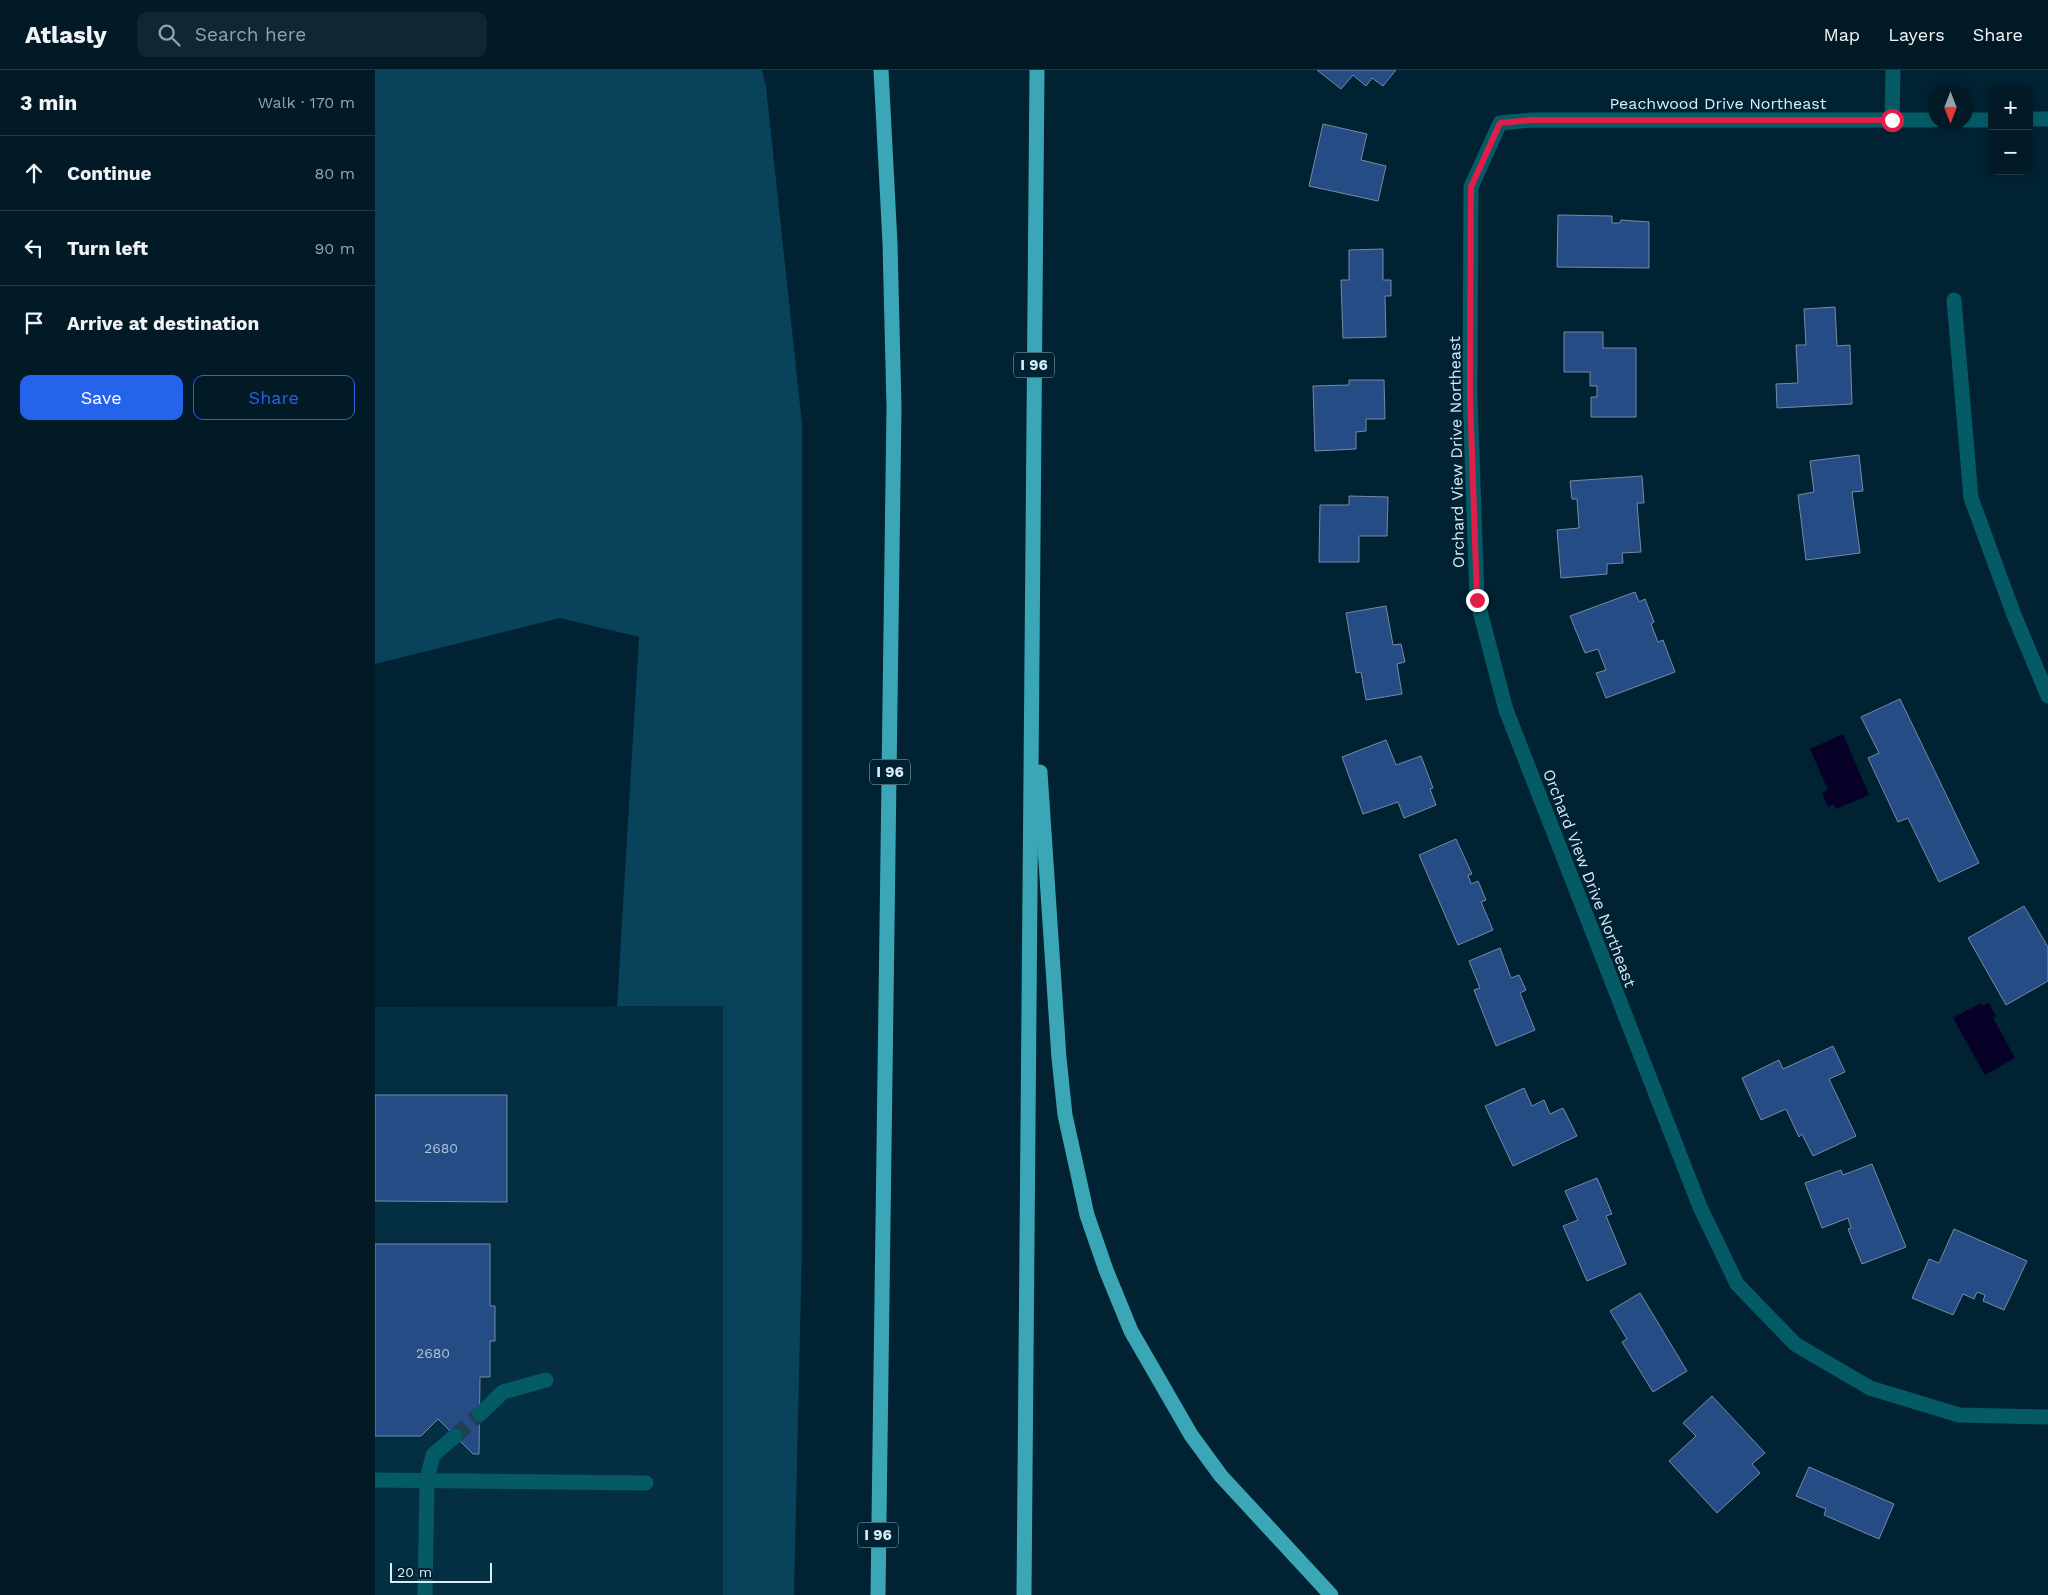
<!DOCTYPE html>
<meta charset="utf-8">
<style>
:root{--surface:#011a26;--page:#0f2732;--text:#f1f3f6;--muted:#96a1a7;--line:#233843;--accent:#2563eb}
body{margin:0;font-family:"Work Sans",sans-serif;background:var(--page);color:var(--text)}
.controls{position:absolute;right:15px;top:15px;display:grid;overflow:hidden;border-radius:10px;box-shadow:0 2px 8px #0003}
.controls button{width:45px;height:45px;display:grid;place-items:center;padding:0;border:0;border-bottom:1px solid var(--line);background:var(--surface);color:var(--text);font:25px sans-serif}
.compass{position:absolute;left:1553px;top:15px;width:45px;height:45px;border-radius:50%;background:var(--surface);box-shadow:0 2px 8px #0003;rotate:180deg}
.scale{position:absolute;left:15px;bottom:12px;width:102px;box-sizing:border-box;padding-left:5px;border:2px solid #d9ebf6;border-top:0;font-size:14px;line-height:18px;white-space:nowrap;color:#d9ebf6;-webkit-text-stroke:4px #012232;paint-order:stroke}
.stop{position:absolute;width:15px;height:15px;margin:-11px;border:4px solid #e11d48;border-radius:50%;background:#fff}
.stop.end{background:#e11d48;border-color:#fff;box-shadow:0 1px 5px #0008}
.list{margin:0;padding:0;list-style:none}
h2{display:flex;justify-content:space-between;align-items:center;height:65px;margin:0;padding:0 20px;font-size:21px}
h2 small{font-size:16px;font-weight:400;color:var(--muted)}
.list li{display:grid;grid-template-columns:32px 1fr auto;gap:15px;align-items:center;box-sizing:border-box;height:75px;padding:0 20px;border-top:1px solid var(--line)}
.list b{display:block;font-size:19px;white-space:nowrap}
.list em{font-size:16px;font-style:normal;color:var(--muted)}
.actions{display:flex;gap:10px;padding:15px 20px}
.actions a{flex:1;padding:11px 0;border:1px solid var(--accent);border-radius:10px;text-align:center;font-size:18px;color:var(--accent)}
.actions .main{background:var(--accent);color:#fff}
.icon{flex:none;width:28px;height:28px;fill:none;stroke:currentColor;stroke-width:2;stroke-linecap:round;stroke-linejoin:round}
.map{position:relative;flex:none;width:1673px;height:1525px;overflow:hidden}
header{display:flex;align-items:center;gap:30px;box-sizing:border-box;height:70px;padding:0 25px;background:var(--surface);border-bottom:1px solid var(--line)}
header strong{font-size:24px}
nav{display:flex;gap:28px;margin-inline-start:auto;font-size:18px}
.search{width:350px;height:45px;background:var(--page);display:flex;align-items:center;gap:12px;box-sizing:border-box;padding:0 18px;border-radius:10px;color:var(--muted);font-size:19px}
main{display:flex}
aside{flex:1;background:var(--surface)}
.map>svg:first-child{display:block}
.built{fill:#042e42}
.green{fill:#08425b}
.water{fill:#070027}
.building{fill:#254c84;stroke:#778aa6}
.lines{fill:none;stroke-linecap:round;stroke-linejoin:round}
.minor-tunnel{stroke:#21404f;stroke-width:15;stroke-dasharray:15 8;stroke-linecap:butt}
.minor{stroke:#045b66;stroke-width:15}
.highway{stroke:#3ba6b6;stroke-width:15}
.route{stroke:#e11d48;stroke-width:6}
.labels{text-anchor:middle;stroke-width:4;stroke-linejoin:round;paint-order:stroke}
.number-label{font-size:14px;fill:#acc3da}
.shield{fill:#012232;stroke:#98afbb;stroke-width:1}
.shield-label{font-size:15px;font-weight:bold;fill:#d9ebf6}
.street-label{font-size:16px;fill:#d9ebf6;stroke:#012232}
</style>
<header>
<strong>Atlasly</strong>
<div class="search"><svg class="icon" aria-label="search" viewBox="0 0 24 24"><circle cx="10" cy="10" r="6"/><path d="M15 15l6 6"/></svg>Search here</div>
<nav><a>Map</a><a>Layers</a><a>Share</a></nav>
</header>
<main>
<aside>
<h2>3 min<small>Walk · 170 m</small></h2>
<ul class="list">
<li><svg class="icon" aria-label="ahead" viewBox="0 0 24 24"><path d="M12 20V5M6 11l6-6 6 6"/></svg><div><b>Continue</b></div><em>80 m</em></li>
<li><svg class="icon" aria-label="left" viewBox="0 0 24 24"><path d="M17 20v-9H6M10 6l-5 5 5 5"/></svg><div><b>Turn left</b></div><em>90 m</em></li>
<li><svg class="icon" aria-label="arrive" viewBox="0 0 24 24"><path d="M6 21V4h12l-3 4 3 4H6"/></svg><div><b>Arrive at destination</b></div></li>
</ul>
<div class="actions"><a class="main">Save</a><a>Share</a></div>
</aside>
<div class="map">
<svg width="1673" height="1525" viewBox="0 0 1673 1525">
<rect width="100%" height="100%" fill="#012232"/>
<polygon class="built" points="348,936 348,1525 0,1525 0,937"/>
<polygon class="green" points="0,0 387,0 391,16 427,354 427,1175 419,1525 348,1525 348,936 242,936 264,567 185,548 0,594"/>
<g class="water">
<polygon points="1468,664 1494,725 1461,739 1459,734 1453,737 1447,723 1453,720 1435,679"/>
<polygon points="1606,933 1607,936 1614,933 1621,946 1618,948 1640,988 1610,1005 1578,948"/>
</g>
<g class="building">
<polygon points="942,0 1021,0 1008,16 997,8 991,16 978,5 966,19"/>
<polygon points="948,54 992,64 986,90 1011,96 1003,131 934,116"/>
<polygon points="1183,145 1237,146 1237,153 1245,153 1246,150 1274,152 1274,198 1182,197"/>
<polygon points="1008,179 1008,210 1016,210 1016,226 1010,226 1011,267 968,268 966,210 974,210 974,180"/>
<polygon points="1460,237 1462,276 1475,275 1477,334 1402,338 1401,314 1423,313 1421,275 1431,275 1429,239"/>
<polygon points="1189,262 1228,262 1228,278 1261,278 1261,347 1216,347 1216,327 1222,327 1222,316 1215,316 1215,302 1189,302"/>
<polygon points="974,310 1009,310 1010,349 991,349 991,361 981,362 981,379 940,381 938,316 974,315"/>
<polygon points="1484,385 1488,421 1477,422 1485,483 1431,490 1423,425 1439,422 1435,391"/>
<polygon points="1267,406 1269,433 1262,433 1266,482 1247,483 1248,493 1232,494 1232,504 1186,508 1182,460 1204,458 1202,429 1197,429 1195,411"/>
<polygon points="974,426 1013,427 1012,466 984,466 984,492 944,492 945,435 974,435"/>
<polygon points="1260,522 1264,532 1270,529 1279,552 1276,554 1283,572 1288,570 1300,602 1231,628 1221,603 1231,600 1223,579 1210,583 1195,546"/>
<polygon points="1011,536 1018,575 1026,574 1030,592 1022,594 1027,624 991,630 986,602 981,603 971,543"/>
<polygon points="1525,629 1604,793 1564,812 1533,748 1523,752 1493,688 1504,683 1486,647"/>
<polygon points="1011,670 1021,695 1046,686 1058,718 1055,719 1061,735 1029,748 1023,732 988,744 967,687"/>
<polygon points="1081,769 1097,804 1093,805 1096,814 1103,811 1111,830 1106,832 1118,860 1083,875 1044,785"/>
<polygon points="1649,836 1673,877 1673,911 1631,935 1593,868"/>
<polygon points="1125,878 1136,908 1144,905 1151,920 1145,923 1160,960 1121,976 1099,920 1105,918 1094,891"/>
<polygon points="1458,976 1470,1002 1454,1009 1481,1066 1438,1086 1427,1064 1424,1067 1411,1039 1386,1050 1367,1008 1404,990 1408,999"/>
<polygon points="1149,1018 1157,1036 1169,1030 1175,1044 1188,1038 1202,1066 1138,1096 1110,1036"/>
<polygon points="0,1025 132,1025 132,1132 0,1131"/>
<polygon points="1497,1094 1531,1177 1487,1194 1473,1159 1476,1158 1473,1148 1447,1158 1430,1113 1466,1100 1468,1105"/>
<polygon points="1222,1108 1237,1144 1231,1146 1251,1194 1212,1211 1188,1156 1203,1150 1190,1121"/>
<polygon points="1579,1159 1652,1191 1629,1240 1608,1231 1610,1225 1602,1222 1599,1229 1588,1224 1578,1245 1537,1228 1554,1189 1564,1193"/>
<polygon points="0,1174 115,1174 115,1236 120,1236 120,1271 115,1271 115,1307 105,1307 104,1384 98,1384 63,1349 46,1366 0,1366"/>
<polygon points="1265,1223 1312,1301 1278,1322 1247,1272 1252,1269 1235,1241"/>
<polygon points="1337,1326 1390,1383 1377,1394 1385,1403 1342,1443 1294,1391 1321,1366 1308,1353"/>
<polygon points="1434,1397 1519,1434 1504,1469 1449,1445 1451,1439 1421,1426"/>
</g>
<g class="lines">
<polyline class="minor-tunnel" points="80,1366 105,1344"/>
<g class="minor">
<polyline points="1654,49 1673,49"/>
<polyline points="1517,50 1518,0"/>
<polyline points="1560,50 1156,50 1125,53 1096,117 1095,325 1102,530 1131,640 1325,1137 1362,1214 1420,1274 1495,1318 1584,1345 1673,1347"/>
<polyline points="1590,50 1617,50"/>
<polyline points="1579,230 1596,428 1639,545 1673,626"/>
<polyline points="105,1344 128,1322 171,1310"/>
<polyline points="0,1410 271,1413"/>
<polyline points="50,1525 52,1410 58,1385 80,1366"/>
</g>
<g class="highway">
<polyline points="665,702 684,988 690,1045 712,1145 731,1200 756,1261 816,1365 846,1406 956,1525"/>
<polyline points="503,1525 519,337 515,173 506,0"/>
<polyline points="649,1525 662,0"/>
</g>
</g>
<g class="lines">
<polyline class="route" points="1102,530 1095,324 1096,117 1125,53 1156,50 1517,50"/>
</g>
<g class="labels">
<g class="number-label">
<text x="66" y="1083">2680</text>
<text x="58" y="1288">2680</text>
</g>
<g class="shield">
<rect x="639" y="282.5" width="40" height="25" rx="4"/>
<rect x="495" y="689.5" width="40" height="25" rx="4"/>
<rect x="483" y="1452.5" width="40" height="25" rx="4"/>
</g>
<g class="shield-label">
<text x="659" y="300">I 96</text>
<text x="515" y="707">I 96</text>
<text x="503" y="1470">I 96</text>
</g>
<g class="street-label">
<text x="1343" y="39">Peachwood Drive Northeast</text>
<text transform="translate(1081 382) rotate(-91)" y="6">Orchard View Drive Northeast</text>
<text transform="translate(1215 808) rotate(69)" y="6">Orchard View Drive Northeast</text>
</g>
</g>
</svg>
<div class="controls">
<button>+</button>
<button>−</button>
</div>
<svg class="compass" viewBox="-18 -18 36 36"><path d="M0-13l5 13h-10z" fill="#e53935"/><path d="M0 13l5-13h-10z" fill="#96a1a7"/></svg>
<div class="scale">20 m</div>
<div class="stop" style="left:1517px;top:50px"></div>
<div class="stop end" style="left:1102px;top:530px"></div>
</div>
</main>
